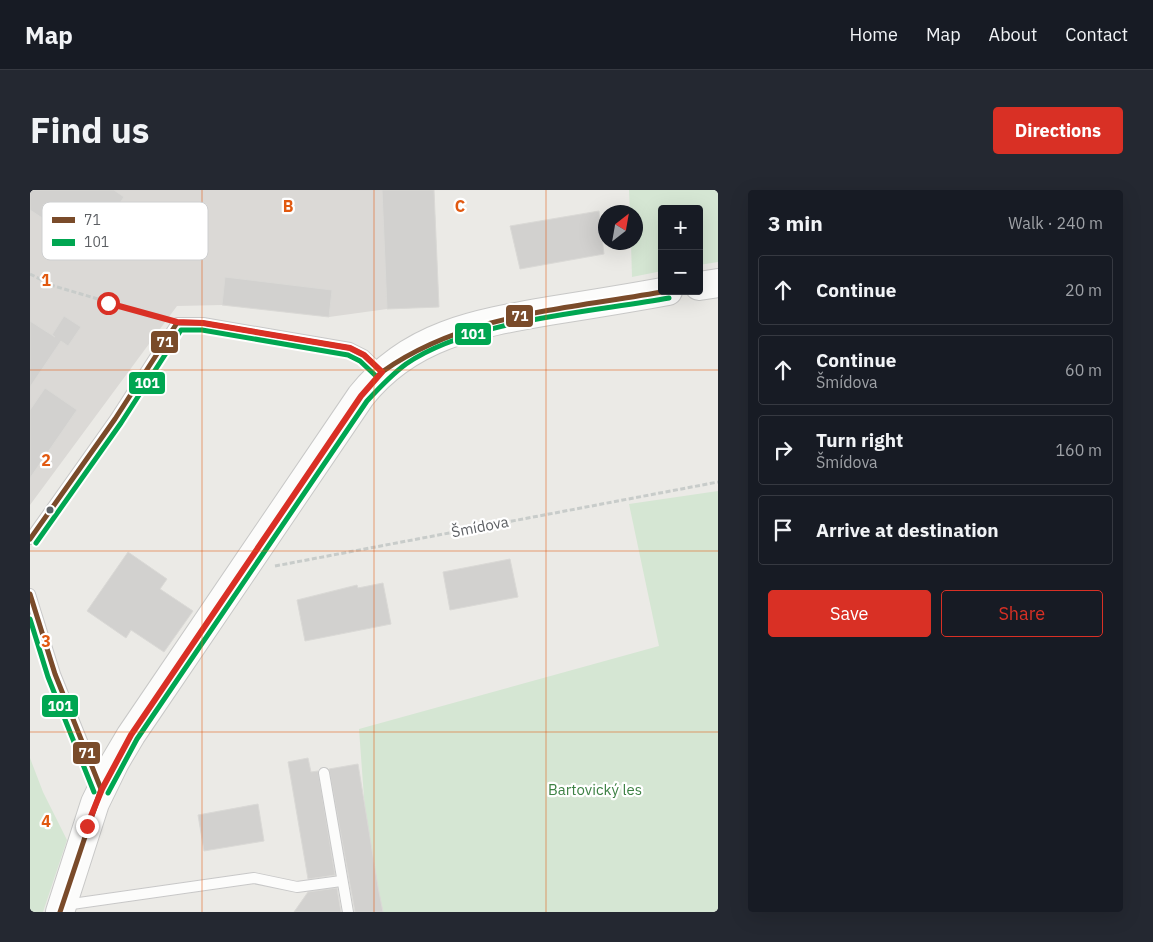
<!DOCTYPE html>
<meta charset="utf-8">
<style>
:root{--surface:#171b24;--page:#242831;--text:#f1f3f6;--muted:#9ea1a6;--line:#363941;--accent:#d93025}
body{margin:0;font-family:"IBM Plex Sans",sans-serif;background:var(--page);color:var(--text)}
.controls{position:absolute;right:15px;top:15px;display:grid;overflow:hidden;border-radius:5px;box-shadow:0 5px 20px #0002}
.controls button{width:45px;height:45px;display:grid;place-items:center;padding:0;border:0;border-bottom:1px solid var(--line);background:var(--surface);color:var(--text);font:25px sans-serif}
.compass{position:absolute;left:568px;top:15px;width:45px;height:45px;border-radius:50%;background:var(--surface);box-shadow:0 5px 20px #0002;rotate:31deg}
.stop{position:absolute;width:15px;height:15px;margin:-11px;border:4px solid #d93025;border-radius:50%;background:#fff}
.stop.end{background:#d93025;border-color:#fff;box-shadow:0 1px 5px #0008}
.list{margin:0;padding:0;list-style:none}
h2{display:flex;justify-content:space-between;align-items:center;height:65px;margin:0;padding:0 20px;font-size:21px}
h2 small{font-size:16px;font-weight:400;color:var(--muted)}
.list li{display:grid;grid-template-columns:32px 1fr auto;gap:15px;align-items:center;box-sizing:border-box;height:70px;margin:0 10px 10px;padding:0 10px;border:1px solid var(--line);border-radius:5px}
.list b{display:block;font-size:19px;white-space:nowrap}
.list p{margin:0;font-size:16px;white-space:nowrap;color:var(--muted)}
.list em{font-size:16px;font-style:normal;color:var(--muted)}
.actions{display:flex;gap:10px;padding:15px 20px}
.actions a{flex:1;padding:11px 0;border:1px solid var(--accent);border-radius:5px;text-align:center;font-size:18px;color:var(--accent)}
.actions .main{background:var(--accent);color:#fff}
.icon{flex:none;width:28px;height:28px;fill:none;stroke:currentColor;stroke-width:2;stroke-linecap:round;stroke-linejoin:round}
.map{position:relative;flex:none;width:688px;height:722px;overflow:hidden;border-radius:5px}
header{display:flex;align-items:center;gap:30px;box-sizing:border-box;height:70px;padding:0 25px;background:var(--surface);border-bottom:1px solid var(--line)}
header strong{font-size:24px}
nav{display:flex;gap:28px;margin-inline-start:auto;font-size:18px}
.intro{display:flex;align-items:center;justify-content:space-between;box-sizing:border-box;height:120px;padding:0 30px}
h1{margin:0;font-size:35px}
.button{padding:12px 22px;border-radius:5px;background:var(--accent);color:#fff;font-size:18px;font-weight:700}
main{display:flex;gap:30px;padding:0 30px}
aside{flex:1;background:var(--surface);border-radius:5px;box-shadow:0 5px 20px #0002}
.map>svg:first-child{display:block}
.industrial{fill:#dbd9d6}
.green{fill:#d5e6d3}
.building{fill:#d2d1cf;stroke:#dad9d6}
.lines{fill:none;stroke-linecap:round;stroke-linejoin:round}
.lane-casing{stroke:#c8c8c8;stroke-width:12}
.secondary-casing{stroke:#c8c8c7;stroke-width:30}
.path{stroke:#c8ccca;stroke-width:3;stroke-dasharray:5 2.5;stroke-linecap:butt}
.lane{stroke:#fcfcfb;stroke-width:10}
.secondary{stroke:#fcfcfb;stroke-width:28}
.bus-1-casing{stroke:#fff;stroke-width:9}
.bus-2-casing{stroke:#fff;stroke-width:9}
.bus-1{stroke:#7a4b2a;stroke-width:5}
.bus-2{stroke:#00a651;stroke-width:5}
.route{stroke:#d93025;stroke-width:6}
.grid{fill:none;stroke:#e15910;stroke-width:1;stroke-opacity:0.55}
.bus-dot{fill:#5c5f63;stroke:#fff;stroke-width:2}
.labels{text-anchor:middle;stroke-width:4.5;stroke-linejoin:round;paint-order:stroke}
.street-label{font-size:15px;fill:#5c5f63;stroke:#fff}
.park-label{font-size:15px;fill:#3d8144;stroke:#fff}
.key{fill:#fff;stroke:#cecfd0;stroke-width:1}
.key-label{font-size:14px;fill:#5c5f63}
.grid-label{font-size:16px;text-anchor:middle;font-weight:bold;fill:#e15910;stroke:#fff;stroke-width:4.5;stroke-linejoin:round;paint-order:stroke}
.line-badge{stroke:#fff;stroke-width:2}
.badge-label{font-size:14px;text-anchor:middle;font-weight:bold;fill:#fff}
</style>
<header>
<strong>Map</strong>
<nav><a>Home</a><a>Map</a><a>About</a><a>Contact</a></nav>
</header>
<div class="intro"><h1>Find us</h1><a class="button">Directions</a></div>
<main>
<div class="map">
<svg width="688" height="722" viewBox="0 0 688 722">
<rect width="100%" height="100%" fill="#ebeae6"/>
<polygon class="industrial" points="0,0 404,0 409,117 357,119 299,127 192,115 147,116 0,315"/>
<g class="green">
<polygon points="599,0 688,0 688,72 669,75 669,19 632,19 632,81 602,87 601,53 606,52 606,22 600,22"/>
<polygon points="688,301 688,722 353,722 338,662 329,539 629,456 599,314"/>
<polygon points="0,568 13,602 37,650 13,722 0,722"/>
</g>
<g class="building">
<polygon points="0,0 84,0 94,7 65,50 49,39 43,48 0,20"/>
<polygon points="352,0 404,0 409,117 357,119"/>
<polygon points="569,21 574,64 490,79 480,36"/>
<polygon points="195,87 302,100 299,127 192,115"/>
<polygon points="34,126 51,137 38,156 31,151 0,197 0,131 25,147 22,145"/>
<polygon points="15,198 47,220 0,288 0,220"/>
<polygon points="98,362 137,389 130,399 163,421 134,462 101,440 96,448 57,421"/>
<polygon points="480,369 488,407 420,420 413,382"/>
<polygon points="353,393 361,434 275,451 267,410 327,395 328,398"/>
<polygon points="278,568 281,582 288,581 305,685 278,689 258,572"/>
<polygon points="328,574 348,697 353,722 325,722 299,579"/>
<polygon points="228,614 234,651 174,661 168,625"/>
<polygon points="307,698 311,722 264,722 278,702"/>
</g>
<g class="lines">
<defs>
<g id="lane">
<polyline points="0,349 85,229 147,133 173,133 320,158 334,165 352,182"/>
<polyline points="0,404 25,484 69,593"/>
<polyline points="294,583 318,722"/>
<polyline points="35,715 224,688 267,697 311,691"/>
</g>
<g id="secondary">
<polyline points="669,96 688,93"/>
<path d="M 30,722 L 65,613 L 85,572 L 101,545 L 331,206 C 381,143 450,133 525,120 C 563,114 600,108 638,101"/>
</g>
</defs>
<use href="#lane" class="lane-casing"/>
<use href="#secondary" class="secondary-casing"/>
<g class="path">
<polyline points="0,84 24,96 132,128"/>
<polyline points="245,376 688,292"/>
</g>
<use href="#lane" class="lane"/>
<use href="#secondary" class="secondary"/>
<defs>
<g id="bus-1">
<path d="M 352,182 C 435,123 540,119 637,101"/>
<polyline points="0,349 85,229 147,133 173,133 320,158 334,165 352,182"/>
<polyline points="0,404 25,484 71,599 30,722"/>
</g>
<g id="bus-2">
<polyline points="6,353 91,233 151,140 172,140 318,165 330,171 347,187"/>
<polyline points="0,429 18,487 64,602"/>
<path d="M 78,603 L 107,549 L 337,211 C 349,198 361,185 376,174 C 439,130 563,122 639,108"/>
</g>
</defs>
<use href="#bus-1" class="bus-1-casing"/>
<use href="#bus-2" class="bus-2-casing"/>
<use href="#bus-1" class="bus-1"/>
<use href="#bus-2" class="bus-2"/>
</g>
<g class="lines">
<polyline class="route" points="57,636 72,599 101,545 331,206 352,182 334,165 320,158 173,133 147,132 78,113"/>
</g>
<path class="grid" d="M 172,0 L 172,722M 344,0 L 344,722M 516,0 L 516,722M 0,180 L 688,180M 0,361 L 688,361M 0,542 L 688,542"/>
<circle class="bus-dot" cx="20" cy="320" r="4.5"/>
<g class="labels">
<g class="street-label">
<text transform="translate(450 337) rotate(-11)" y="5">Šmídova</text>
</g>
<g class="park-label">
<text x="565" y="605">Bartovický les</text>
</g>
</g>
<rect x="12" y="12" width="166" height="58" rx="8" class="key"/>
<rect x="22" y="27" width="23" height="6" fill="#7a4b2a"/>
<rect x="22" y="49" width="23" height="7" fill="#00a651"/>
<g class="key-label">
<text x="54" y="35">71</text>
<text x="54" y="57">101</text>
</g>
<g class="grid-label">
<text x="258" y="22">B</text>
<text x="430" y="22">C</text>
<text x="16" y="96">1</text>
<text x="16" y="276">2</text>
<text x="16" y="457">3</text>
<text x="16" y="637">4</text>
</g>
<g class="line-badge">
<rect x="475" y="114" width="29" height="24" rx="5" fill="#7a4b2a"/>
<rect x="424" y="132" width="38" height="24" rx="5" fill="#00a651"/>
<rect x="120" y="140" width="29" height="24" rx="5" fill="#7a4b2a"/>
<rect x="98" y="181" width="38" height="24" rx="5" fill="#00a651"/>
<rect x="11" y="504" width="38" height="24" rx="5" fill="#00a651"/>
<rect x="42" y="551" width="29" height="24" rx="5" fill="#7a4b2a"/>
</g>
<g class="badge-label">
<text x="490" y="131">71</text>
<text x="443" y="149">101</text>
<text x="135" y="157">71</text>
<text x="117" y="198">101</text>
<text x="30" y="521">101</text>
<text x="57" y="568">71</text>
</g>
</svg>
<div class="controls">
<button>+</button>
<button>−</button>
</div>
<svg class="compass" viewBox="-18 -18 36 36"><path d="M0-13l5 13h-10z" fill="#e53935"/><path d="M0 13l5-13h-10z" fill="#9ea1a6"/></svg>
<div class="stop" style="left:78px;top:113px"></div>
<div class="stop end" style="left:57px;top:636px"></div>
</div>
<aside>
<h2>3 min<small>Walk · 240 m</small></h2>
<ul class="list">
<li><svg class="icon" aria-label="ahead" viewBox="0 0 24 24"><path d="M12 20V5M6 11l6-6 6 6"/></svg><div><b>Continue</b></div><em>20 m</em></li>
<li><svg class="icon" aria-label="ahead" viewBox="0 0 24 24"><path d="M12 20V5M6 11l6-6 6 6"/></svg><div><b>Continue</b><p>Šmídova</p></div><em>60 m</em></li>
<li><svg class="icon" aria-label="right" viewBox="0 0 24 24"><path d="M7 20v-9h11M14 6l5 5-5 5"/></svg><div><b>Turn right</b><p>Šmídova</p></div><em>160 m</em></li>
<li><svg class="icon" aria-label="arrive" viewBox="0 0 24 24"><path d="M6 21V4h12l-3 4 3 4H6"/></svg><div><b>Arrive at destination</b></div></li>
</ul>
<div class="actions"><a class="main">Save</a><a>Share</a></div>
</aside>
</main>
